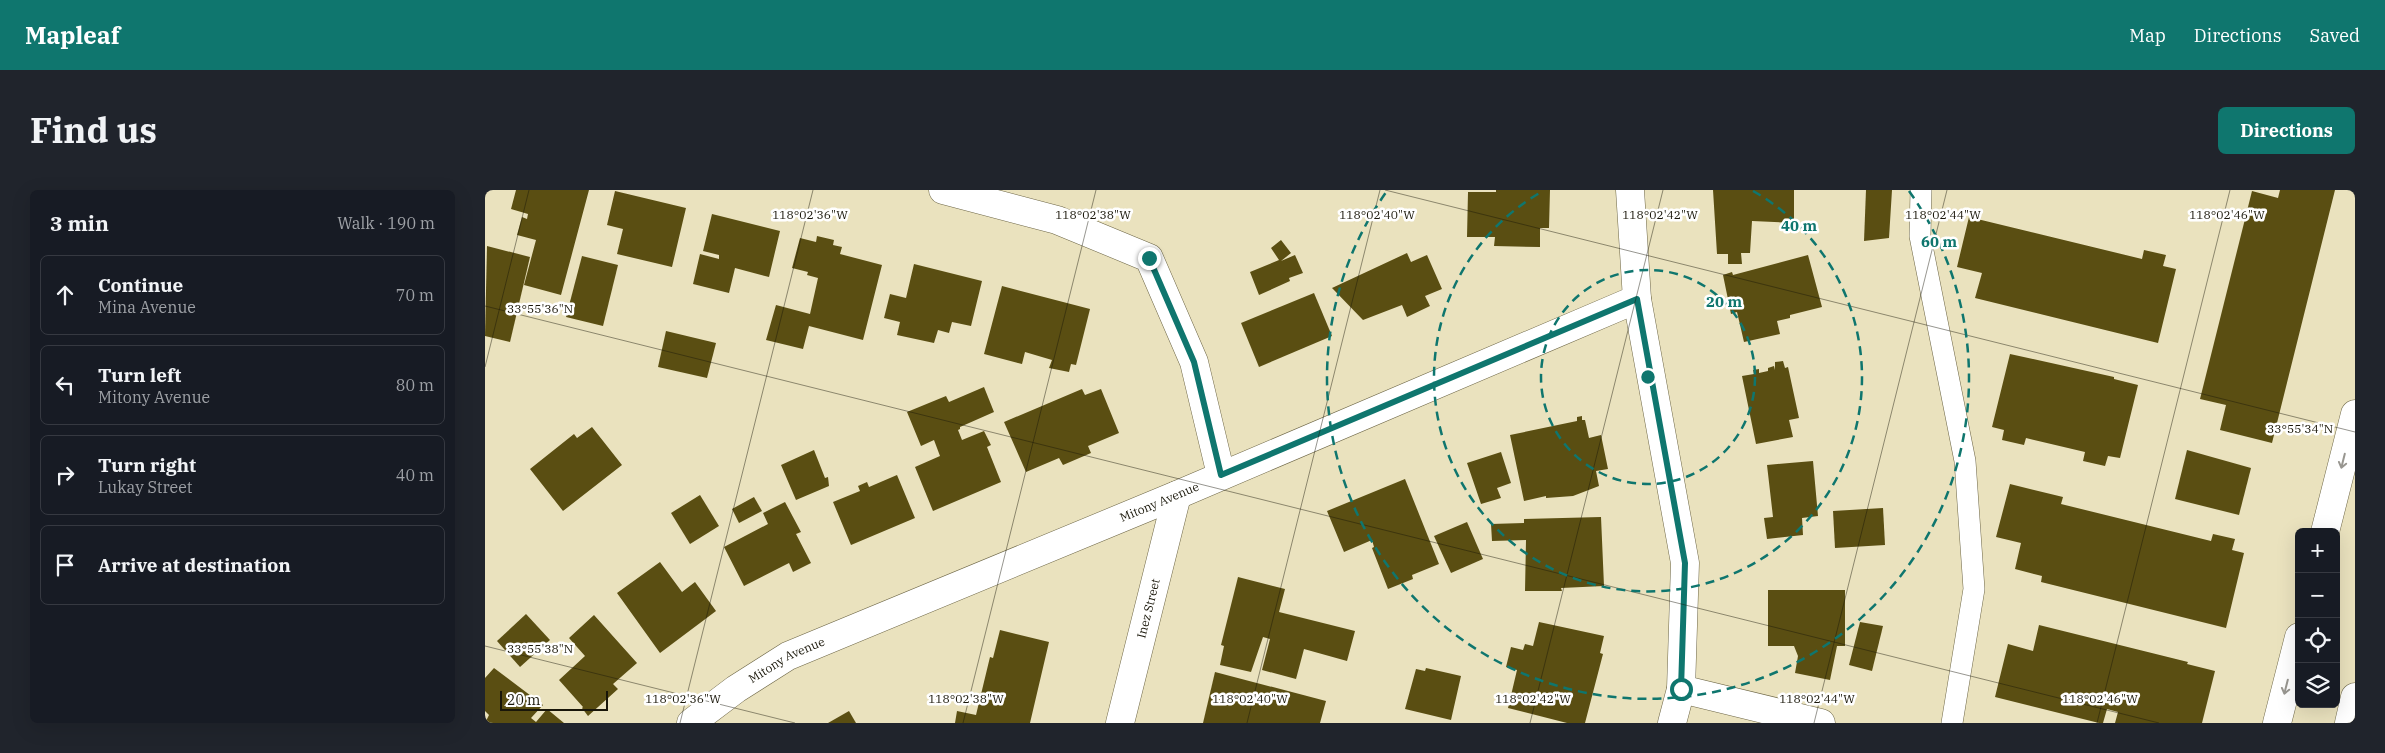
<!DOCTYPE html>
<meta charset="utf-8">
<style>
:root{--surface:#171b24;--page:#20242c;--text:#f1f3f6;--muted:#9ea1a6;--line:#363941;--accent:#0f766e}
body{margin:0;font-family:"IBM Plex Serif",serif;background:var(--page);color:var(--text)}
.controls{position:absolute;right:15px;bottom:15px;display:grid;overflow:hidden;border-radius:8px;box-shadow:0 5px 20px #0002}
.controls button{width:45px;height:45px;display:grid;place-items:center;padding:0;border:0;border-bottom:1px solid var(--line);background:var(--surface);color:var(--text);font:25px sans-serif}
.scale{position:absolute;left:15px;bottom:12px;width:108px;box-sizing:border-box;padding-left:5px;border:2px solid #191609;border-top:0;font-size:14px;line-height:18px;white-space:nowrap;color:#191609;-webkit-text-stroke:4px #fff;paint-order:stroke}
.stop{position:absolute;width:15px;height:15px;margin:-11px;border:4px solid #0f766e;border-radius:50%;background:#fff}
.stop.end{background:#0f766e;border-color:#fff;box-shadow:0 1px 5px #0008}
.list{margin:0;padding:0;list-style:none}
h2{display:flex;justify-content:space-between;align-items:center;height:65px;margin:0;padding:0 20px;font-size:21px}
h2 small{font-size:16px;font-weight:400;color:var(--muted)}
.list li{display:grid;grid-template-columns:32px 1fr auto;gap:15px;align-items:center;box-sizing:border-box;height:80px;margin:0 10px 10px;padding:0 10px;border:1px solid var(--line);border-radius:8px}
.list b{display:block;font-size:19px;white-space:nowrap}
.list p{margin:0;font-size:16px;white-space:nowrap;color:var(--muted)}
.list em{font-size:16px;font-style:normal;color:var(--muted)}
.icon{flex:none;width:28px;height:28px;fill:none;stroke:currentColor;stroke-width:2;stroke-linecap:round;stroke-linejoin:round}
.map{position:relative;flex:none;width:1870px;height:533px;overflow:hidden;border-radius:8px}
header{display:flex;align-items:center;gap:30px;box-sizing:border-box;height:70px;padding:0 25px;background:var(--accent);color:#fff}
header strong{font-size:24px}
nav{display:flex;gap:28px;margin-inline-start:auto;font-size:18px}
.intro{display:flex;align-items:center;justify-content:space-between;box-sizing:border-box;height:120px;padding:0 30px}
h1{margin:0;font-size:35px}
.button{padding:12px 22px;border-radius:8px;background:var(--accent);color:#fff;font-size:18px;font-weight:700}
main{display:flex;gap:30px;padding:0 30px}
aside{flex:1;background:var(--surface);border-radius:8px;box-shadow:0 5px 20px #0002}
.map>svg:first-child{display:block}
.building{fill:#5a4e12}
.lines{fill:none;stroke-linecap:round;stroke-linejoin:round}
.lane-casing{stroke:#6d6646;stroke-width:22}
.street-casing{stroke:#6d6646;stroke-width:29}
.primary-casing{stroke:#6d6646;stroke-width:29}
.lane{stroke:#fff;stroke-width:21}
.street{stroke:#fff;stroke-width:28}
.primary{stroke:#fff;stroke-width:28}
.oneway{stroke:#989690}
.route{stroke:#0f766e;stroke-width:6}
.ticks{fill:none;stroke:#191609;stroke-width:1;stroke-opacity:0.45}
.ring{fill:none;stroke:#0f766e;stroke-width:2.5;stroke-dasharray:9 6}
.labels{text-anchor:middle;stroke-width:5;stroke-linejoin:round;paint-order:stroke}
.street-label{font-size:12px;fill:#191609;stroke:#fff}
.ticks-label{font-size:12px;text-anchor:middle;fill:#191609;stroke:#fff;stroke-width:5;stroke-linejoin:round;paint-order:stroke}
.centre{fill:#0f766e;stroke:#fff;stroke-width:2.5}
.ring-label{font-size:15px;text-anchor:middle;font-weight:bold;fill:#0f766e;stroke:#fff;stroke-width:5;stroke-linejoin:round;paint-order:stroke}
</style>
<header>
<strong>Mapleaf</strong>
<nav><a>Map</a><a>Directions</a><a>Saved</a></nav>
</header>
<div class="intro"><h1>Find us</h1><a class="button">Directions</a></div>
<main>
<aside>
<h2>3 min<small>Walk · 190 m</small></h2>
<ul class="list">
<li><svg class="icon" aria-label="ahead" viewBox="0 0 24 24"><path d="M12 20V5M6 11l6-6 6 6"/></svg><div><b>Continue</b><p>Mina Avenue</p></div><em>70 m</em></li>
<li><svg class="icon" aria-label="left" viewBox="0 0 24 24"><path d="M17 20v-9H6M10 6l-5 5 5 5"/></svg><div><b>Turn left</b><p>Mitony Avenue</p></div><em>80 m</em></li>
<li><svg class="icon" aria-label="right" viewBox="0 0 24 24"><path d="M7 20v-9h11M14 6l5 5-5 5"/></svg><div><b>Turn right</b><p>Lukay Street</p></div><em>40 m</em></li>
<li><svg class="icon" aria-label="arrive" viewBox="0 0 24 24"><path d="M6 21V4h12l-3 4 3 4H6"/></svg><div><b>Arrive at destination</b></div></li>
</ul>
</aside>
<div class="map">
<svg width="1870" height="533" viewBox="0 0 1870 533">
<rect width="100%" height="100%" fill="#eae2be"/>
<g class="building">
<polygon points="31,0 104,0 76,105 39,95 51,50 32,45 37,27 42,29 43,24 26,19"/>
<polygon points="1011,0 1065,0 1064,38 1055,38 1055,57 1009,56 1010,47 982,47 983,2 1011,2"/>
<polygon points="1228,0 1309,0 1309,33 1267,31 1265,63 1256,63 1257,74 1243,74 1243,64 1232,64"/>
<polygon points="1381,0 1407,0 1404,48 1379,51"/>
<polygon points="1795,0 1850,0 1787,253 1735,240 1741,215 1715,209 1767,1 1793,8"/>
<polygon points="130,1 201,18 187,77 132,64 138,39 122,35"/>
<polygon points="227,24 295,41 284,87 250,78 244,103 208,94 215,64 234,69 234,65 218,61"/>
<polygon points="1484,27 1657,69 1659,60 1681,65 1678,76 1691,79 1673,153 1490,108 1497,83 1472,77"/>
<polygon points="332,46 349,50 348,55 357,57 355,64 397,75 378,150 324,136 318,159 281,150 291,115 325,124 333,88 322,85 323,82 307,78 315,48 331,52"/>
<polygon points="796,50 806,63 796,71 810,65 818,83 804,88 805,91 774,105 765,82 794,70 786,58"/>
<polygon points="2,56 45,67 25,152 0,146"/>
<polygon points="922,63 926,72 942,65 957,99 940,106 945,116 922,127 917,115 878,130 847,98"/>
<polygon points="1323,65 1337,117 1305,125 1305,128 1292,131 1295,144 1259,152 1252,122 1246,124 1238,85 1247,82 1248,85"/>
<polygon points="97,66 133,75 118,136 81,127"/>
<polygon points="429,74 497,91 486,136 467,132 464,143 453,140 449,153 412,145 415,132 399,128 405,104 421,108"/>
<polygon points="517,96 605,119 591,175 586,174 584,182 564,178 567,170 540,162 537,174 499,164"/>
<polygon points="829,103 847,146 774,177 756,133"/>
<polygon points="181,141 231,153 222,188 173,177"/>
<polygon points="1525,164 1629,187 1629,189 1653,195 1635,268 1623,266 1620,276 1598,271 1600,262 1541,248 1539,255 1517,250 1519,240 1507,237"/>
<polygon points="1298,171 1300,178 1303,177 1314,228 1304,230 1308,247 1271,254 1257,186 1269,184 1268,180 1274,179 1274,183 1283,181 1283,178 1289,176 1290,180 1290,172"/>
<polygon points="499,197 509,222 475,237 475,239 473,240 477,250 499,241 506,255 502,257 516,292 448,321 430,277 455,266 449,250 436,256 422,222 461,206 464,212"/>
<polygon points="597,199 600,205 616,199 634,243 603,256 606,263 578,275 574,268 541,282 519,232"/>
<polygon points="1097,226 1097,230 1100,230 1104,248 1116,245 1123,279 1111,281 1114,296 1088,306 1061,308 1061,306 1039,311 1025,245 1092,231 1092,227"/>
<polygon points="107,237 137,275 78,321 45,279 89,244 92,248"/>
<polygon points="329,260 340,288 343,287 344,296 311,310 296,275"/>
<polygon points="1702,260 1766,278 1754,325 1690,309"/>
<polygon points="1016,262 1026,293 1012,298 1016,308 996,314 982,273"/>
<polygon points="1328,271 1333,326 1317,328 1318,345 1282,349 1279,328 1288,327 1282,275"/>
<polygon points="412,285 430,328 366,355 348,312 375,301 373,296 382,292 384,297"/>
<polygon points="920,289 954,374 927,385 928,389 903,399 887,358 889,357 887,350 859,362 842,321"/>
<polygon points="1525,294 1578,307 1576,314 1726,351 1728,344 1750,349 1747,360 1759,363 1741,438 1556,392 1557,386 1530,379 1536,353 1511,347"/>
<polygon points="215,305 234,336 205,354 186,323"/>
<polygon points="269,307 277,321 254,333 247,319"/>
<polygon points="300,312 316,342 311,344 326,373 308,382 304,373 259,396 239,357 283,334 278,323"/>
<polygon points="1398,318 1400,355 1350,358 1348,321"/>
<polygon points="1116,327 1119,396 1076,398 1077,401 1040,401 1041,350 1007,351 1006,334 1039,333 1039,329"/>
<polygon points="982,332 998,369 966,383 949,346"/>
<polygon points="175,372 197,402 210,392 231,421 175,463 132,403"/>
<polygon points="753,387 800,399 794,422 870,441 862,471 819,459 811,489 777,480 785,449 778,447 766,482 735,475 739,456 736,455"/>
<polygon points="1283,400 1360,400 1360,456 1352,456 1345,490 1310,483 1313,466 1309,456 1283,456"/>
<polygon points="41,424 65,450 35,477 12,451"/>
<polygon points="109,425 152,473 128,494 133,499 103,526 97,518 98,517 74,490 100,466 84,448"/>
<polygon points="1054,432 1119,446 1115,463 1118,464 1100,533 1082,533 1023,518 1032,480 1021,477 1026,457 1038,460 1040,454 1048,456"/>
<polygon points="1375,432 1398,436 1387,481 1364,475"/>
<polygon points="1554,435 1703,472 1702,474 1730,481 1717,533 1630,533 1633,522 1622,519 1618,533 1614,533 1510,507 1523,454 1548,461"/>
<polygon points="515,440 564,452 545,533 470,533 472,521 491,525 505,467 508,468"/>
<polygon points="9,478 58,515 46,528 51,532 62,519 79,533 0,533 4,525 0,521 0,488"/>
<polygon points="941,478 976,486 966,530 920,519 931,479 940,481"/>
<polygon points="730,482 841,511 835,533 718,533"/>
<polygon points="364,521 371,533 343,533"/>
</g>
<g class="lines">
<defs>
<polyline id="lane" points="1436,0 1435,46 1480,271 1489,399 1467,533"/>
<g id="street">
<polyline points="458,0 572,30 664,68 709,172 736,285"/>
<polyline points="1145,0 1152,109 1200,373 1196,499 1187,533"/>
<polyline points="1196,499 1336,533"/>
<path id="s1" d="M 206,533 L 251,499 L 303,466 L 692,305 L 1152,109"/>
<path id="s2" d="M 635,533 L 692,305"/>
</g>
<g id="primary">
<polyline points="1840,342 1870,224"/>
<polyline points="1792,533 1814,447"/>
<polyline points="1864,533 1870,507"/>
</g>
</defs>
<use href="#lane" class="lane-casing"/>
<use href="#street" class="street-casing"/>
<use href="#primary" class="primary-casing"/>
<use href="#lane" class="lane"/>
<use href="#street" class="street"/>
<use href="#primary" class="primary"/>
</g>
<defs><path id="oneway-shaft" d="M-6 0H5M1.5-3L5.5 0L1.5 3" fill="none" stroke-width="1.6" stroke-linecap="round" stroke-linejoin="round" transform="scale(1.25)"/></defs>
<g class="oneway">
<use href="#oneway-shaft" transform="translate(1858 271) rotate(104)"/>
<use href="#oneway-shaft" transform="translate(1801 497) rotate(104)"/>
</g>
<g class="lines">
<polyline class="route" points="664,68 709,172 736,285 1152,109 1200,373 1196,499"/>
</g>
<path class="ticks" d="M 900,0 L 1870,242M 0,116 L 1674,533M 0,177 L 44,0M 0,456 L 310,533M 195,533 L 328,0M 478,533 L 611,0M 762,533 L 895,0M 1045,533 L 1178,0M 1329,533 L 1462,0M 1612,533 L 1745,0"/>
<g class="ring">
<circle cx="1163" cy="187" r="107"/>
<path d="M1268 1A214 214 0 1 1 1058 1"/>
<path d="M1424 1A321 321 0 1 1 902 1"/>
</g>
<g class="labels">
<g class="street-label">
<text dy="4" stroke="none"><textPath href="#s1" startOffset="520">Mitony Avenue</textPath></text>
<text dy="4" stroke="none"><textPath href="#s2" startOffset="118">Inez Street</textPath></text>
<text dy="4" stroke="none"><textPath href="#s1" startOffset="115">Mitony Avenue</textPath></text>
</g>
</g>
<g class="ticks-label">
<text x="325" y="29">118°02'36"W</text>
<text x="608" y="29">118°02'38"W</text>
<text x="892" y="29">118°02'40"W</text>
<text x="1175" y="29">118°02'42"W</text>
<text x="1458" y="29">118°02'44"W</text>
<text x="1742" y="29">118°02'46"W</text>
<text x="55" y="123">33°55'36"N</text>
<text x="1815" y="243">33°55'34"N</text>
<text x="55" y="463">33°55'38"N</text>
<text x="198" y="513">118°02'36"W</text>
<text x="481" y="513">118°02'38"W</text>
<text x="765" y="513">118°02'40"W</text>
<text x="1048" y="513">118°02'42"W</text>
<text x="1332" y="513">118°02'44"W</text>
<text x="1615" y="513">118°02'46"W</text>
</g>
<circle cx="1163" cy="187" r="8" class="centre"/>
<g class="ring-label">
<text x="1314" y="41">40 m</text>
<text x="1454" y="57">60 m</text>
<text x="1239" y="117">20 m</text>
</g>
</svg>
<div class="controls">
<button>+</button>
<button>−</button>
<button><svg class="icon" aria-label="locate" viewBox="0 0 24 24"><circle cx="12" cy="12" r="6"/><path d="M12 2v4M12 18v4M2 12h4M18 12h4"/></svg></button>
<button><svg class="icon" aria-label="layers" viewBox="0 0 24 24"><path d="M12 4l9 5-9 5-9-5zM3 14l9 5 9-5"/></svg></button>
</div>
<div class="scale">20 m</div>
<div class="stop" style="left:1196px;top:499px"></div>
<div class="stop end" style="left:664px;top:68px"></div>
</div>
</main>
